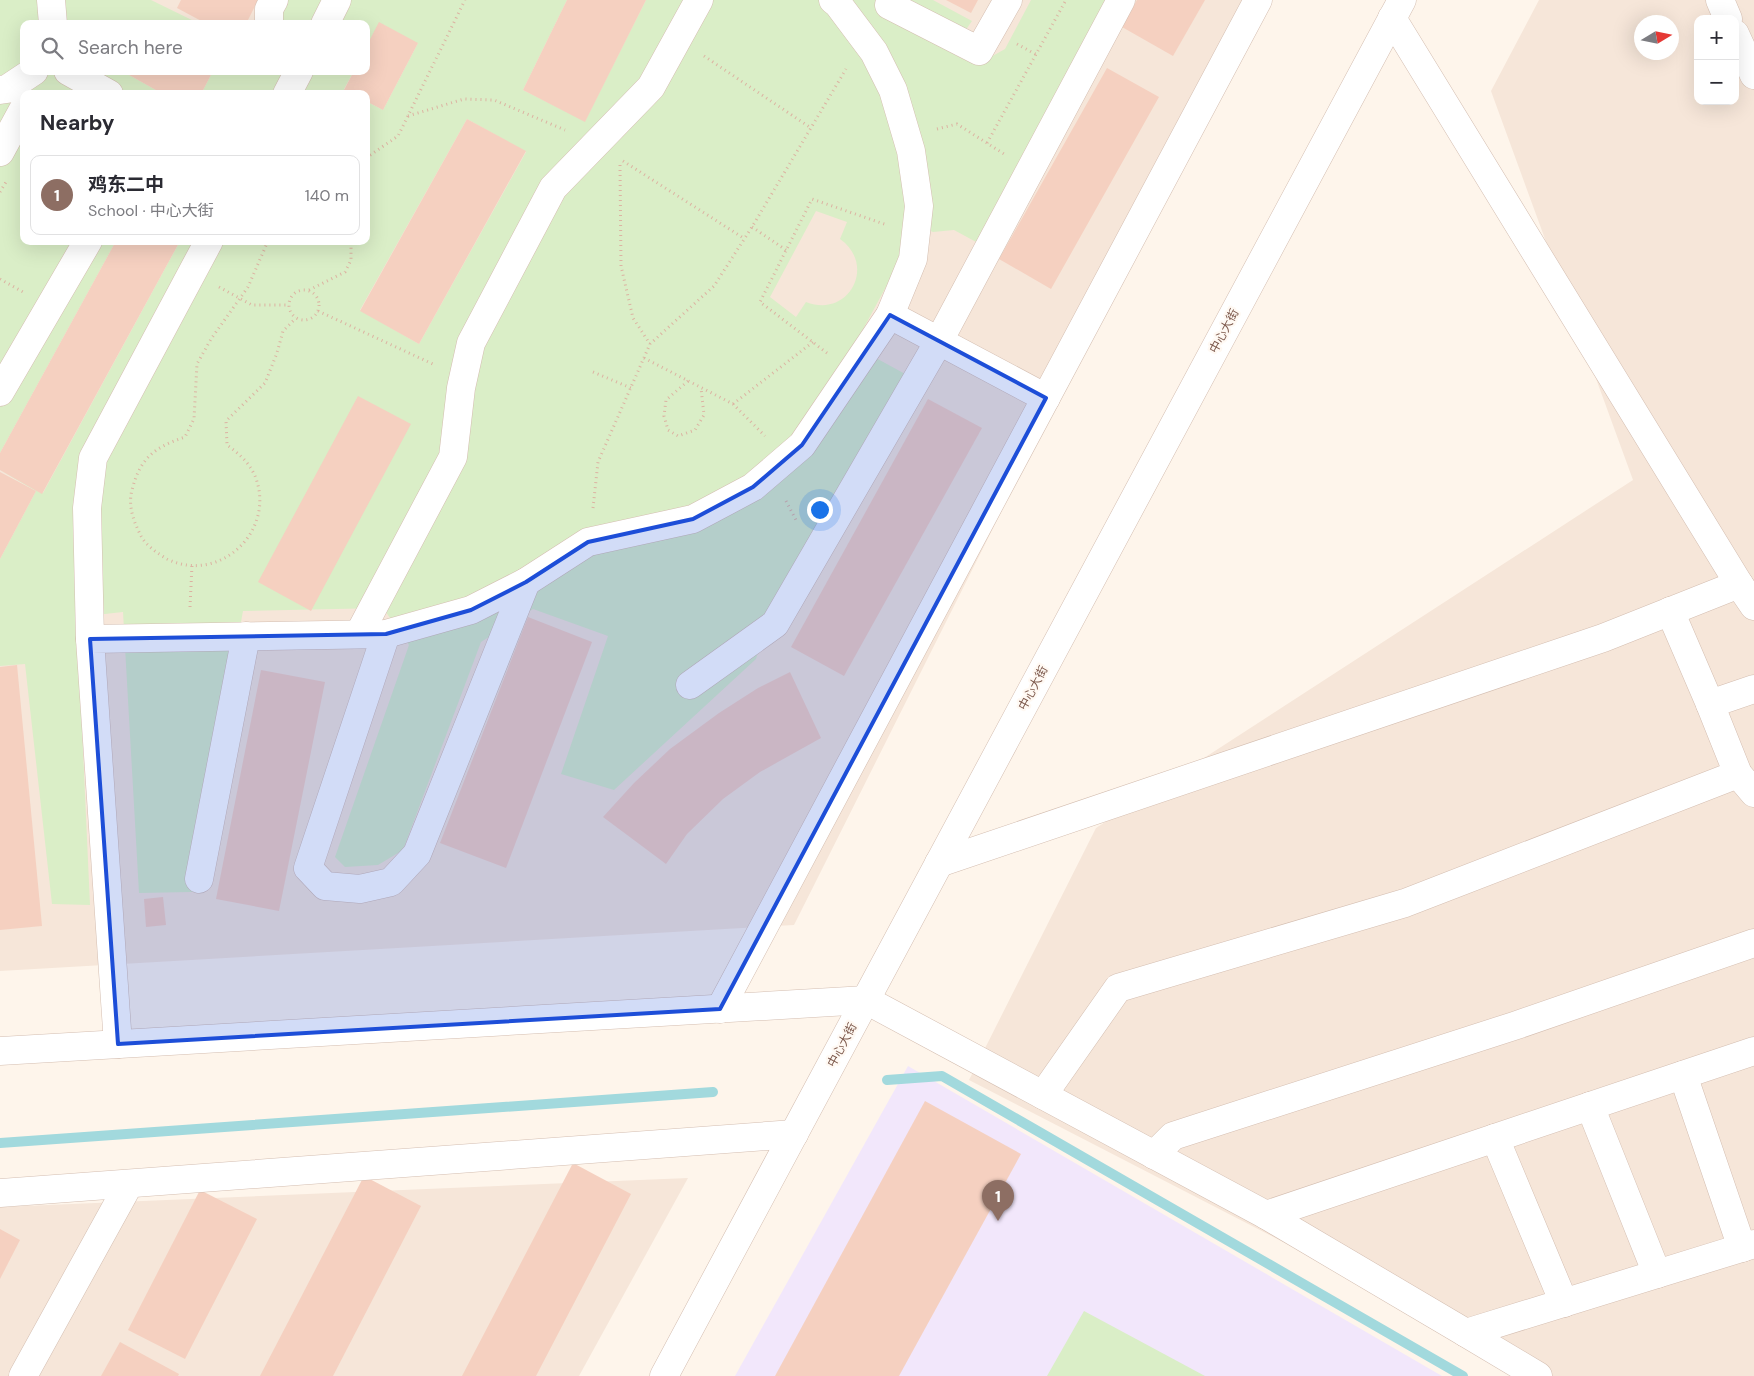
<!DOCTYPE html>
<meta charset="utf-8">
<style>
:root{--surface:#fff;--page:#f7f7f7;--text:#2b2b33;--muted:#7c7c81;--line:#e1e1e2;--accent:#db2777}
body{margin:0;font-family:"DM Sans","Noto Sans SC",sans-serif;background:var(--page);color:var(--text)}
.controls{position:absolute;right:15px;top:15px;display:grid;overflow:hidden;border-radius:10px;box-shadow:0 5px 20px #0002}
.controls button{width:45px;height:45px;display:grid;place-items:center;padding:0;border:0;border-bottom:1px solid var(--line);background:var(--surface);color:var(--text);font:25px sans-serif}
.compass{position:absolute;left:1634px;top:15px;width:45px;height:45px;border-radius:50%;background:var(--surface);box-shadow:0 5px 20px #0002;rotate:80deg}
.you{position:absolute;left:819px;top:509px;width:18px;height:18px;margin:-12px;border:4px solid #fff;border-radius:50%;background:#1a73e8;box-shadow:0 0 0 8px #1a73e833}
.badge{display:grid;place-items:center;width:32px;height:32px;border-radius:50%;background:var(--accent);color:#fff;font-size:16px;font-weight:700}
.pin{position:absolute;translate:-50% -41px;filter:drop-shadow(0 1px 2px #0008)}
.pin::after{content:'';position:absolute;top:26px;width:18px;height:15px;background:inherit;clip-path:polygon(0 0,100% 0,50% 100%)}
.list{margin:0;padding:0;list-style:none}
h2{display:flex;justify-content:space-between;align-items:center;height:65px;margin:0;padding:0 20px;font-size:21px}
h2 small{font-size:16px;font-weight:400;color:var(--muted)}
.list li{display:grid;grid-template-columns:32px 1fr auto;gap:15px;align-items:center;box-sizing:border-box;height:80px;margin:0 10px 10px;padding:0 10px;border:1px solid var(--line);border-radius:10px}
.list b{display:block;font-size:19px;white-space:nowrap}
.list p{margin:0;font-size:16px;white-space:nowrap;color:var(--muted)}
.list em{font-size:16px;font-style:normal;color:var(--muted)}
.icon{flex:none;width:28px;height:28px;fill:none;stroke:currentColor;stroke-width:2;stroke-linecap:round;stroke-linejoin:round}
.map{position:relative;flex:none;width:1754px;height:1376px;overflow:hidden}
.search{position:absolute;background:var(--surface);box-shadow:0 5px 20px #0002;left:20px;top:20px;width:350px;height:55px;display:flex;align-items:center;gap:12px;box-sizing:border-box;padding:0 18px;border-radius:10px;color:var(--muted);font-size:19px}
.panel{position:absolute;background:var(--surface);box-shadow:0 5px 20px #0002;left:20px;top:90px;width:350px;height:155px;border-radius:10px}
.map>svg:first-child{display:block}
.residential{fill:#f6e6d9;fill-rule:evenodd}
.education{fill:#f2e7fb}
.green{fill:#daeec7;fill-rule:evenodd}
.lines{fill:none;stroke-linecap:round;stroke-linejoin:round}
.stream{stroke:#a2d9dd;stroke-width:10}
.building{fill:#f5d0c0}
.minor-casing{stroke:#d4beb1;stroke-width:29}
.path{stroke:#dcb3a2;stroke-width:3;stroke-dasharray:1 4;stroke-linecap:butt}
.minor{stroke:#fff;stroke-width:28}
.marked{fill:#1d4ed8;fill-opacity:0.2;stroke:#1d4ed8;stroke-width:4;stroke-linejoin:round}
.labels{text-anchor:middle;stroke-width:4.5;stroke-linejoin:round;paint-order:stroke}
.street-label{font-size:12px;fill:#7c584b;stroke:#fff9f3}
</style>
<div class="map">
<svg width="1754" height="1376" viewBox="0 0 1754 1376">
<rect width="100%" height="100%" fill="#fef5eb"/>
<g class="residential">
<path d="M 0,0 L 1258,0 L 794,925 L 0,971 ZM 24,24 L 366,24 L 366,71 L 24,71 ZM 24,94 L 366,94 L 366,241 L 24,241 Z"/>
<path d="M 1539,0 L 1754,0 L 1754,1376 L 1543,1376 L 969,1080 L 1096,828 L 1633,480 L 1491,91 ZM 1698,19 L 1735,19 L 1735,101 L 1698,101 ZM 1642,22 L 1672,22 L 1672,52 L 1642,52 Z"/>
<polygon points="688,1178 579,1376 0,1376 0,1207"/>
</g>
<polygon class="education" points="908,1066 1442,1376 735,1376"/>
<g class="green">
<polygon points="0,0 151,0 200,24 24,24 24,71 122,71 163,94 24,94 24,241 116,241 0,453"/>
<path d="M 275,0 L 567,0 L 523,90 L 585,121 L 646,0 L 933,0 L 972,21 L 951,51 L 980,63 L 1005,49 L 1031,0 L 1111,0 L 978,243 L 954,230 L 933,232 L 909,223 L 894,272 L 854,346 L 907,375 L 769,617 L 756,659 L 614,790 L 561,774 L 608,636 L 533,609 L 481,642 L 403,850 L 378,865 L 345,867 L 335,857 L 409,645 L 383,608 L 243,611 L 192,892 L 139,893 L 123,612 L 77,617 L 90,905 L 52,904 L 25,664 L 0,666 L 0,559 L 36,491 L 0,470 L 43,493 L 180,241 L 366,241 L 366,101 L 383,110 L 418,43 L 366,47 L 366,24 L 262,24 ZM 467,119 L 526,152 L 419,344 L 360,310 ZM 816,211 L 847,222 L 840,239 C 877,265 849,319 806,302 L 796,317 L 770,297 Z"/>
<polygon points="213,71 354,71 344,89 352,94 201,94"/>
<polygon points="1084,1311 1205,1376 1047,1376"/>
</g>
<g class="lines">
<g class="stream">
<polyline points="887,1080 942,1076 1463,1376"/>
<polyline points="0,1143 713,1092"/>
</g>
</g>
<g class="building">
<polygon points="181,0 258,0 246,24 207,24 177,8"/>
<polygon points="567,0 646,0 585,122 523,90"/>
<polygon points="946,0 978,0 971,13"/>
<polygon points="1137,0 1205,0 1173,56 1122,27"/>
<polygon points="379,22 418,43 383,110 366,101 366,94 352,94 344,90 354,71 366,71 366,47"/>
<polygon points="1107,68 1159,97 1051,289 999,259"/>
<polygon points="122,71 213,71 201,94 163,94"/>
<polygon points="467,119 526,151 419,344 360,311"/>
<polygon points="116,241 180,241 42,494 0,470 0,453"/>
<polygon points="358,396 411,424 311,611 258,582"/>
<polygon points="928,399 982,428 844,676 791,647"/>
<polygon points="0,472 36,491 0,559"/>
<polygon points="528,617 592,642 506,868 440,843"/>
<polygon points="17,665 42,926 0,930 0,667"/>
<polygon points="261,670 325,682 279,911 216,899"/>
<polygon points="790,672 821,738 760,772 723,799 687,834 666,864 603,817 634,783 670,749 719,713 758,688"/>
<polygon points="163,897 166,925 146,927 144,899"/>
<polygon points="925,1101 1021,1154 899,1376 775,1376"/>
<polygon points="573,1163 631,1194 536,1376 462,1376"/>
<polygon points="364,1176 421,1206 333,1376 260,1376"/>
<polygon points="200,1190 257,1219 185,1359 128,1330"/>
<polygon points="0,1229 20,1240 0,1279"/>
<polygon points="120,1342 179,1374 178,1376 101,1376"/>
</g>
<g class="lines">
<defs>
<g id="minor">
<polyline points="51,0 53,24"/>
<polyline points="1720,0 1728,19"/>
<polyline points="889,5 979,51 1008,0"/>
<polyline points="1392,18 1739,584 1754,606"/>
<polyline points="269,24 269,9 274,0"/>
<polyline points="325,24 337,0"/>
<polyline points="1735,34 1754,75"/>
<polyline points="68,71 109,94"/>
<polyline points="0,90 7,89 34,71"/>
<polyline points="287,94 299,71"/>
<polyline points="0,152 24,108"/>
<polyline points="890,315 1046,398"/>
<polyline points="0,392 88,241"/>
<polyline points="1670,611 1710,704"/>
<polyline points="359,634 453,457 461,388 471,343 553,188 651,87 699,0"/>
<polyline points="386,634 308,868 325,886 360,889 391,882 417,854 526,582"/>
<polyline points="90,639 87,508 93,458 209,241"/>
<polyline points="690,685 775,624 939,341 1121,0"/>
<polyline points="1754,689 1710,704 1738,774 1754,793"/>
<polyline points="939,863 1603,638 1739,584"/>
<polyline points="199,879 246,636"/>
<polyline points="720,1009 1258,0"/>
<polyline points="118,1044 90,639 386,634 471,610 526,582 588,542 693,519 753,487 802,445 890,315 913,259 919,206 911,151 893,90 874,52 838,4 833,0"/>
<polyline points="0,1051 866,1000 1266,1215 1466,1333 1754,1244"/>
<polyline points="1683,1075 1742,1248"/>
<polyline points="1043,1095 1118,988 1405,903 1738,774"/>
<polyline points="1590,1106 1657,1274"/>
<polyline points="1495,1138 1564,1303"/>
<polyline points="1154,1155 1173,1136 1514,1026 1754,943"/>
<polyline points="0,1193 794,1134"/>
<polyline points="1266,1215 1754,1051"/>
<polyline points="1466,1333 1538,1376"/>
<polyline points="23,1376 129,1184"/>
<polyline points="664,1376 1402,0"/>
</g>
</defs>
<use href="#minor" class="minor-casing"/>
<g class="path">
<polyline points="1017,44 1037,55"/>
<polyline points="704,56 811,128"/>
<polyline points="408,116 464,99 494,100 565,130"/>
<polyline points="937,129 957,124 1004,154"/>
<polyline points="987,143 1066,0"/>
<polyline points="366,158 398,136 465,0"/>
<polyline points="623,161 745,239"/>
<polyline points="620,165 621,266 633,318 650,344"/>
<polyline points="0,192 6,182"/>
<polyline points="752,227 786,250"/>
<path d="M 268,241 L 248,287 L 211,339 L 197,364 L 194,419 L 185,437 C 155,447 140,458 132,490 C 128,505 133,520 140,534 C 145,545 157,553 167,559 C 220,585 277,530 255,476 C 249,462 238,453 227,445 L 226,421 L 265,383 L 277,353 L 283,331 L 296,318"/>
<polyline points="0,279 23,292"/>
<polyline points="219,287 252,305 288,305"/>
<circle cx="304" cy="305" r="15"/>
<polyline points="309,290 345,272 351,260 351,244 349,241"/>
<polyline points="318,311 435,365"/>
<polyline points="827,353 760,302 812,199 887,225"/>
<polyline points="644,358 733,404 765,436"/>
<polyline points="593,372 631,388"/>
<polyline points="688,381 666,400 664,416 668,430 678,436 695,430 704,415 701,388"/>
<polyline points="733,404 813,342"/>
<polyline points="786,501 797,522"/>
<polyline points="593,508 598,462 650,344 714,286 752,227 846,69"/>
<polyline points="190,607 192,565"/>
</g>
<use href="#minor" class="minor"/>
</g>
<path class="marked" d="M 890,315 L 1046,398 L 720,1009 L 118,1044 L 90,639 L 386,634 L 471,610 L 526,582 L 588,542 L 693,519 L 753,487 L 802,445 Z"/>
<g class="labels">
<g class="street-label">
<text transform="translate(1224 331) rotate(-62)" y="4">中心大街</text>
<text transform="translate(1033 688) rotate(-62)" y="4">中心大街</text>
<text transform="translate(842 1045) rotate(-62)" y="4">中心大街</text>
</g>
</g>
</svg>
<div class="controls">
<button>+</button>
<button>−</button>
</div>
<svg class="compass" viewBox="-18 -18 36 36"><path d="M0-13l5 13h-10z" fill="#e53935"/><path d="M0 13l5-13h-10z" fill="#7c7c81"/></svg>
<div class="you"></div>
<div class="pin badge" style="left:998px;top:1221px;background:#8d6e63">1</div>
<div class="search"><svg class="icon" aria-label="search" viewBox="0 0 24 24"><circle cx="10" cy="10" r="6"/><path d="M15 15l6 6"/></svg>Search here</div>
<section class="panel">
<h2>Nearby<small></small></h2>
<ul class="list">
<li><span class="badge" style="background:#8d6e63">1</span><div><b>鸡东二中</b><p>School · 中心大街</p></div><em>140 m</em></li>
</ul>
</section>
</div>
